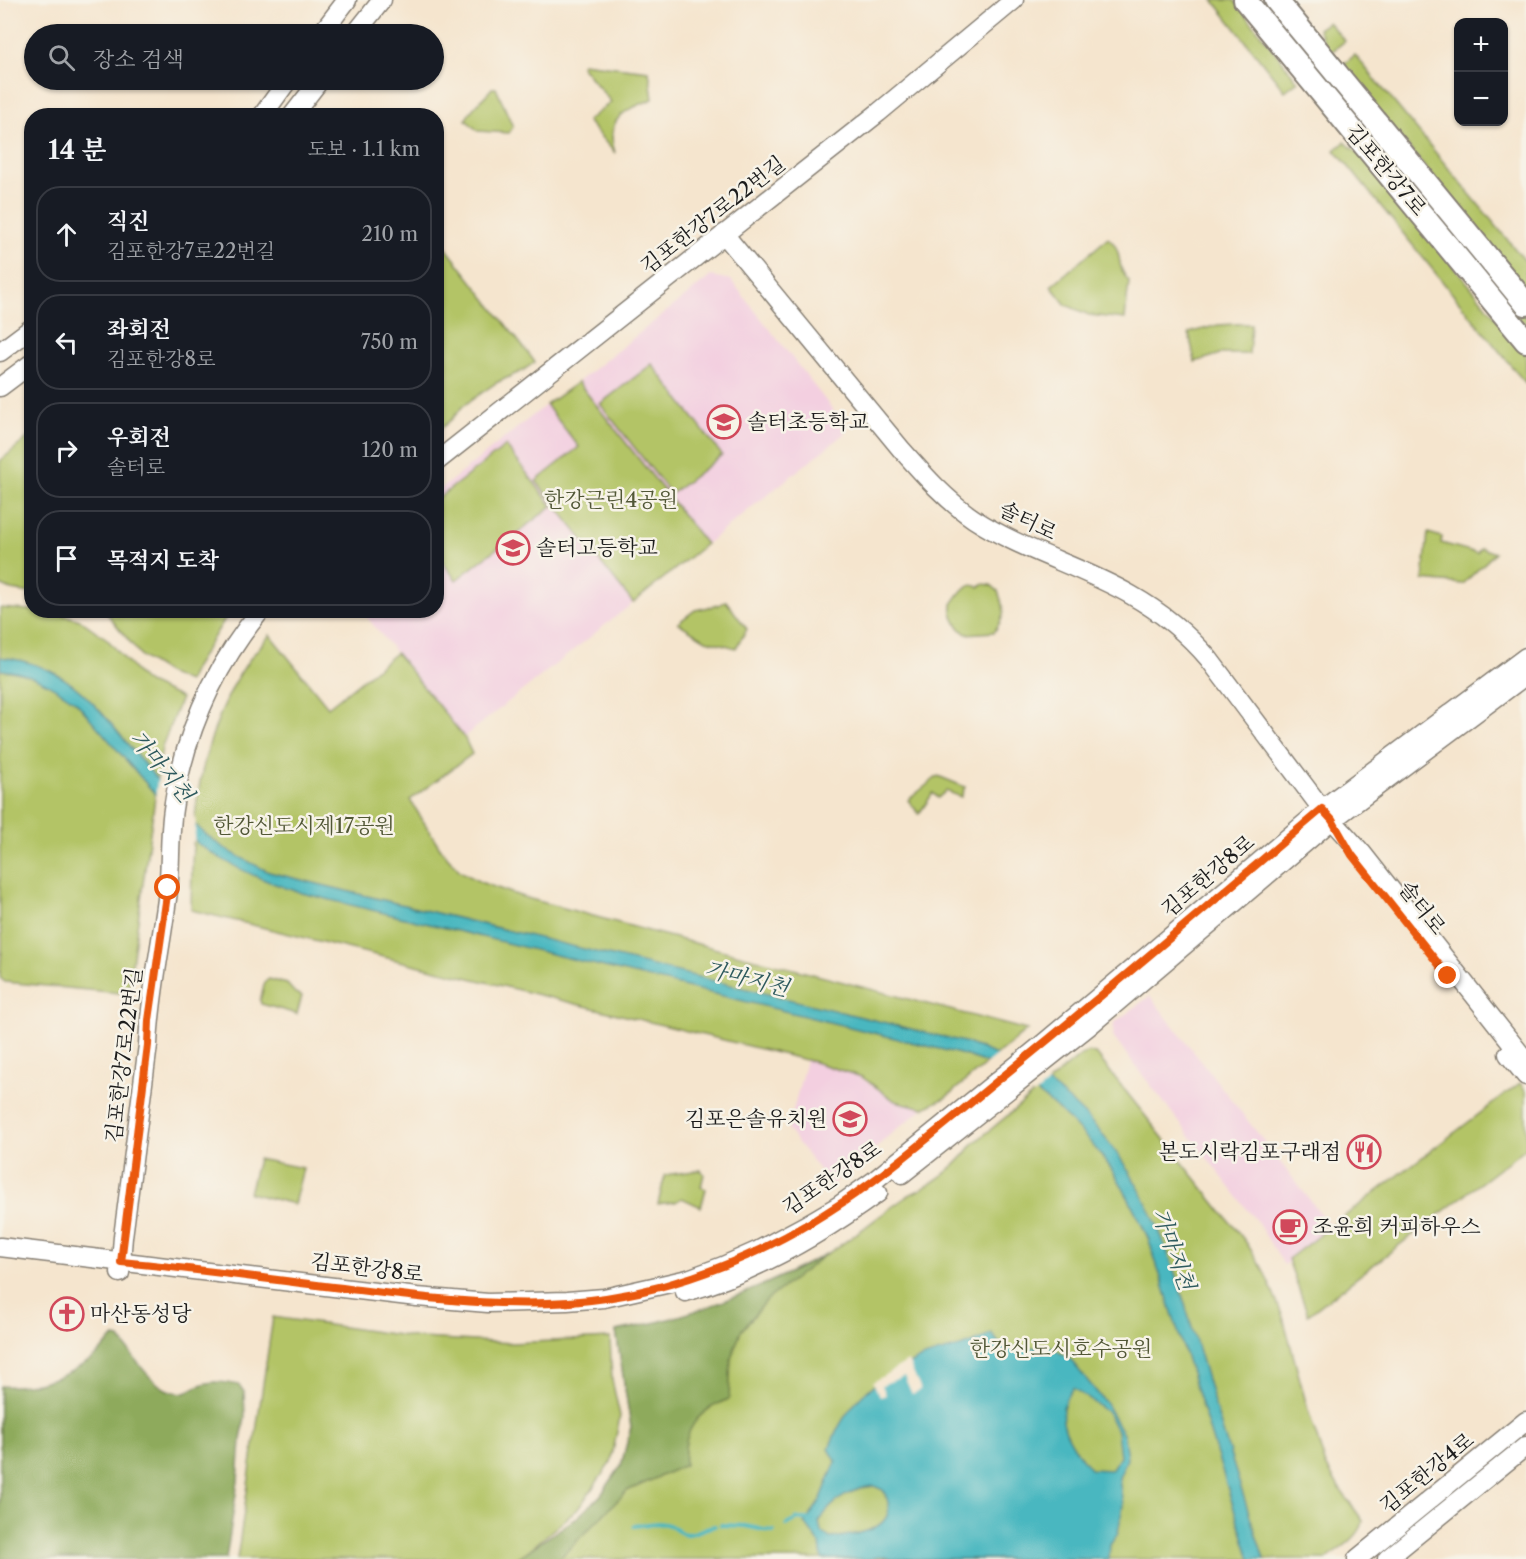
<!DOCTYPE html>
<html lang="ko">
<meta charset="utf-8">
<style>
:root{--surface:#171b24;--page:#20242c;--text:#f1f3f6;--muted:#9ea1a6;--line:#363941}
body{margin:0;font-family:"Libre Caslon Text","Noto Serif KR",serif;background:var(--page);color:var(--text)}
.controls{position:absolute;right:18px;top:18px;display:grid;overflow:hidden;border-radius:12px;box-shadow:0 2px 4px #0004}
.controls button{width:54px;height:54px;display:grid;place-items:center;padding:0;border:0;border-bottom:2px solid var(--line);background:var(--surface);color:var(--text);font:30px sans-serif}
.stop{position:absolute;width:18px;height:18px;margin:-14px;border:4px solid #ea580c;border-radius:50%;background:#fff}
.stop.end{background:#ea580c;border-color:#fff;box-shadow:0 2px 6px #0008}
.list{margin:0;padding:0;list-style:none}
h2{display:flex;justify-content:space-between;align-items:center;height:78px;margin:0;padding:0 24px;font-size:26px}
h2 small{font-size:20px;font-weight:400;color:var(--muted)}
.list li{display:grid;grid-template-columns:39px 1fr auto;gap:18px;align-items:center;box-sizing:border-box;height:96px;margin:0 12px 12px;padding:0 12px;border:2px solid var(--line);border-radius:24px}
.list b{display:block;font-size:22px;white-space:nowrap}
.list p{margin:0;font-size:20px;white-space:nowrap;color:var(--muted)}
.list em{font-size:20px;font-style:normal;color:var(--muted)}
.icon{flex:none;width:33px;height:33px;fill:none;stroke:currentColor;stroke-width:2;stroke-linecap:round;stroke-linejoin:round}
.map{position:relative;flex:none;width:1526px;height:1559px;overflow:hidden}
.search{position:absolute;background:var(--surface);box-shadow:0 2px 4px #0004;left:24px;top:24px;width:420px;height:66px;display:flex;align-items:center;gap:15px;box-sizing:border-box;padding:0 21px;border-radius:33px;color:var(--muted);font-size:22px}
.panel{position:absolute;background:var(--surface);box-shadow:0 2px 4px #0004;left:24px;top:108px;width:420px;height:510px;border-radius:24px}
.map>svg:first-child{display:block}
.built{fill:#f3cfe0}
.green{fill:#b3c466;stroke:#687041;stroke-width:1.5}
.forest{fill:#8eaa5b;stroke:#55633c;stroke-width:1.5}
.water{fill:#48b7c0;stroke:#326a6e;stroke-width:1.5;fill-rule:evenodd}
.pier{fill:#f5e5ce}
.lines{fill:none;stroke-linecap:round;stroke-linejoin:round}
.stream{stroke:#48b7c0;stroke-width:4}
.minor-casing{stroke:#888075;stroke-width:21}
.major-casing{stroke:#888075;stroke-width:26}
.minor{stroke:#fff;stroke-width:18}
.major{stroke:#fff;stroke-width:22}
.route{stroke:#ea580c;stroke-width:8}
.labels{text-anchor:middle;stroke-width:5;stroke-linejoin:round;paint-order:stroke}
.street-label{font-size:21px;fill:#1c1c1c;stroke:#f7f3e8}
.poi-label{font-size:21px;fill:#1c1c1c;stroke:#f7f3e8;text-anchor:start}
.park-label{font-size:21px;fill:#515736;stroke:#f7f3e8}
.water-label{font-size:22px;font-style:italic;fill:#2e5a5e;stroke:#f7f3e8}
</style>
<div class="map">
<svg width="1526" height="1559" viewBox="0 0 1526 1559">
<rect width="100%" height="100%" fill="#f7f3e8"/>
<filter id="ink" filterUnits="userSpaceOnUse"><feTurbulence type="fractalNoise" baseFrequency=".0167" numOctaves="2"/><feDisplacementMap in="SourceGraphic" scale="12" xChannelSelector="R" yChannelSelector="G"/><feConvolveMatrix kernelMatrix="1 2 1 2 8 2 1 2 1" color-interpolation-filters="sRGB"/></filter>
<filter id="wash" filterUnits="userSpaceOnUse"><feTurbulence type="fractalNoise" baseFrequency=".008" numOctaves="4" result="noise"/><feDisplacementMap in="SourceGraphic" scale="24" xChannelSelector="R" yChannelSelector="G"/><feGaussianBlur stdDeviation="1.35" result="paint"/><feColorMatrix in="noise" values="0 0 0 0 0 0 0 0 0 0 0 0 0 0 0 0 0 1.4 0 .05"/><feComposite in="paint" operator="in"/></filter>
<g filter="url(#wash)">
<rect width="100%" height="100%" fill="#f5e5ce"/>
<g class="built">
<polygon points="711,276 731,280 833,410 845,433 706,544 578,382"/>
<polygon points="546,405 579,447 536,481 633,603 464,737 362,611 436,610 437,492"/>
<polygon points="1150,996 1332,1228 1284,1265 1257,1222 1113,1037 1114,1023"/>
<polygon points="806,1060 855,1074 895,1101 924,1108 887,1137 861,1163 831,1185 788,1130"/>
</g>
<g class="green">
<polygon points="1213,0 1234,0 1298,81 1285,91"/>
<polygon points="1328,22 1345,41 1330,53 1318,29"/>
<polygon points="1355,55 1526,262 1526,289 1341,66"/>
<path d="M 582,63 L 649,71 L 653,99 C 626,110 604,117 615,153 L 587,121 L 611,102 L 581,66 Z"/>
<polygon points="1326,80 1329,80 1526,317 1526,327 1325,82"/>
<path d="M 492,88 L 496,88 L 513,127 L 509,133 L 478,131 L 466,120 C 467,112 486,96 492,88 Z"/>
<polygon points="1345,142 1369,163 1526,354 1526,384 1335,150"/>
<polygon points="436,235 535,362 522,371 496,383 463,406 452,419 437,432"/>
<path d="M 1108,238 C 1125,251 1114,266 1129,281 L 1125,319 L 1089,315 L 1066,305 L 1051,286 Z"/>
<polygon points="1237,324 1251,324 1249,354 1221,354 1195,362 1189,333 1218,325"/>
<polygon points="652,364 722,455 671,494 600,404"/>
<polygon points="578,382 706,544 633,603 536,481 579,447 546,405"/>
<polygon points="31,435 32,593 31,593 11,590 0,585 0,461"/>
<polygon points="506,446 552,506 456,580 437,555 437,499"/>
<polygon points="1428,533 1442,537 1441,543 1477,553 1481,548 1495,553 1463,584 1423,580"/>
<path d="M 983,584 L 991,585 L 998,591 C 1005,611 1007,613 994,632 L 966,634 C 957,627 950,616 952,604 C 959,595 965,580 979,587 Z"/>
<polygon points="726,601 747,629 736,648 706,640 678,623 695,610 719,605"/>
<path d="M 0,608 L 54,612 L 80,620 L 107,639 L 144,681 L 181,698 L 162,747 L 129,985 L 119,993 L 5,982 L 0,978 C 0,960 5,941 0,924 Z"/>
<polygon points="105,611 230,611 195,667 188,682 167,673 142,657"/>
<path d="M 270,635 L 328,707 L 396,653 L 464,737 L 472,754 L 410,800 L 442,851 L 460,871 L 480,882 L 523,897 L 660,934 L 1027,1030 L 945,1098 L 924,1108 L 895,1101 L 862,1077 L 814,1062 L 191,910 C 192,868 192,824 200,782 C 207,743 226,692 249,660 C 256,651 263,643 270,635 Z"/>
<polygon points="938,776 965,787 961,797 946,791 938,798 933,793 919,814 908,800"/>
<polygon points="269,979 287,984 295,993 302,996 297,1014 261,1004 260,1000 265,982"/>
<path d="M 1089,1052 L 1097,1055 L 1104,1064 L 1246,1242 L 1263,1269 L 1283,1317 L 1308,1410 L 1326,1466 L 1340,1489 L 1363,1521 C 1361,1537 1338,1550 1326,1559 L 237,1559 L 273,1317 L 420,1338 L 512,1343 L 610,1338 L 612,1380 L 620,1416 L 611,1462 L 578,1509 L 524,1554 L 579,1516 L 601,1495 L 621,1466 L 631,1427 L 616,1331 C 688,1318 762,1291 825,1255 C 854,1238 879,1215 906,1197 C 914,1192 923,1189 930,1184 C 947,1173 962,1160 973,1144 L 1081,1055 Z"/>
<polygon points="1520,1083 1526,1091 1526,1148 1308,1315 1288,1259"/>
<polygon points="258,1159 303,1168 294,1204 249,1193"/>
<polygon points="701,1170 704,1174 701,1187 706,1189 701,1207 682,1198 675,1202 658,1204 665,1175"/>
</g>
<g class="forest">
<path d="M 826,1254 L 767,1300 L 741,1331 L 731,1359 L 729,1399 C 697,1411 682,1430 685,1465 L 627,1491 L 559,1559 L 516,1559 L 579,1516 L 601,1495 L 621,1466 L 631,1427 L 616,1331 C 690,1318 761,1289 826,1254 Z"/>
<path d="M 115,1337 L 120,1338 C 133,1356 159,1399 185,1392 C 190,1391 193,1388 198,1386 C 211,1380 225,1382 239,1385 L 244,1392 L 245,1417 L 241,1440 L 238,1481 L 226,1559 L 0,1559 L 0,1386 C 35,1388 71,1376 98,1354 C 104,1348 108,1341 115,1337 Z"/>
</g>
<g class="water">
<path d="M 0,657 C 66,664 92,700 131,748 C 145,765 160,783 175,800 C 184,810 192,823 202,831 C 222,849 245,860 269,872 L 964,1042 C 996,1054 1030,1069 1057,1090 C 1151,1165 1174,1267 1206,1376 C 1224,1437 1244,1498 1264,1559 L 1250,1559 L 1149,1240 C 1137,1215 1126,1190 1110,1167 C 1082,1128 1042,1091 998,1068 C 987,1063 975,1059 964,1055 L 302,893 C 264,882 231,867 198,844 L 76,702 C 53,686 29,671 0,670 Z"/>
<path d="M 991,1333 L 999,1343 L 1006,1348 L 1051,1347 L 1069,1358 L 1105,1402 L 1124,1436 L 1127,1459 L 1119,1478 L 1123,1505 L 1118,1533 L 1110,1545 L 1109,1559 L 892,1559 L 879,1556 L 871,1559 L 822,1559 L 820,1544 L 805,1523 L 820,1501 L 836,1461 L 829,1449 C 845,1403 878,1376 922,1358 C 947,1348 967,1349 991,1333 ZM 1073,1388 L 1108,1413 L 1117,1431 L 1120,1456 L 1111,1470 L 1090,1469 C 1071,1445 1049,1416 1073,1388 ZM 874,1486 L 883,1490 C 905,1529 857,1535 830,1538 L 821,1531 L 819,1522 C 830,1503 851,1488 874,1486 Z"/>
</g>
<g class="pier">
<polygon points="158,776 196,820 194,843 155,799"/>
<polygon points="1000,1053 1034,1072 1049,1082 1034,1095 996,1071 984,1066"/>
<polygon points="908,1361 921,1390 912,1394 904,1376 882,1385 886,1395 880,1397 873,1382"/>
</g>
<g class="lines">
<g class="stream">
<polyline points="721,1525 745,1526 764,1530 774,1531"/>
<polyline points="786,1525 798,1519 807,1519"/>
<path d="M 634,1526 C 645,1525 659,1521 669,1525 C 675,1528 679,1534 687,1534 C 696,1534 705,1527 715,1526"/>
</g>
</g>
</g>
<g filter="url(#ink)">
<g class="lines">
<defs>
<g id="minor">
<polyline points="321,34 347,0"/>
<polyline points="355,34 382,0"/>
<polyline points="262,116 288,80"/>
<polyline points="292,116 320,80"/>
<path d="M 724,234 L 901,449 C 924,475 946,500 974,519 C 1023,551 1081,566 1131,595 C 1161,612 1187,633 1209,659 L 1322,809 L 1362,853 L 1526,1061"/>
<polyline points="0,352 32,328"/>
<polyline points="0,387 32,363"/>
<polyline points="436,462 878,113 1014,0"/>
<polyline points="1508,1054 1526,1076"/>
<polyline points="902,1174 1089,1026 1332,820 1526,675"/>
<polyline points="0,1247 417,1297 488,1303 567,1301 604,1298 688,1279 723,1266 759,1250 804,1226 838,1206 875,1180 1038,1048 1322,809 1526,657"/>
<path d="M 120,1273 L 123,1237 L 148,1045 C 150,994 162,942 168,891 C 171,864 169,836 173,809 C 184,735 214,667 261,610"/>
<path d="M 685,1292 C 755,1273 820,1235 878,1193"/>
<polyline points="1357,1559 1526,1421"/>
<polyline points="1387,1559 1526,1446"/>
</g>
<g id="major">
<polyline points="1245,0 1526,341"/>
<polyline points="1276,0 1526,304"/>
</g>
</defs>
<use href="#minor" class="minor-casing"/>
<use href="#major" class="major-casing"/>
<use href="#minor" class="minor"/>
<use href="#major" class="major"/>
</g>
</g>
<g class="lines" filter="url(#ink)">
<path class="route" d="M 168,888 L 149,1020 L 148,1045 L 121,1262 C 201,1269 280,1281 359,1290 C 437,1300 528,1310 606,1298 C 702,1284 795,1239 873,1181 C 921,1146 966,1106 1012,1069 C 1117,984 1219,896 1322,809 L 1332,820 L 1352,855 L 1448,976"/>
</g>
<defs>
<symbol id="school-ring" viewBox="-11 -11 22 22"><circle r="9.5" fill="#f7f3e8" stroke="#d1495b" stroke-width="1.5"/><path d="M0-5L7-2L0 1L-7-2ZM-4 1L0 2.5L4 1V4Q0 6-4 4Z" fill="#d1495b"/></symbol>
<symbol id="restaurant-ring" viewBox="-11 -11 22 22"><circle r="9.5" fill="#f7f3e8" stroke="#d1495b" stroke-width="1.5"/><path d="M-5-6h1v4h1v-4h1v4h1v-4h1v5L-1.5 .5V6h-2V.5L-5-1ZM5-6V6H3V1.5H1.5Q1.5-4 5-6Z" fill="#d1495b"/></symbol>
<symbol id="cafe-ring" viewBox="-11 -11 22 22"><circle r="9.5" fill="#f7f3e8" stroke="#d1495b" stroke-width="1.5"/><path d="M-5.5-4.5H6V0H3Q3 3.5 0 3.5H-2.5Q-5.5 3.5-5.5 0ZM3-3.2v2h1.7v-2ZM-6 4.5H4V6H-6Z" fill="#d1495b"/></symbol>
<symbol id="church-ring" viewBox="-11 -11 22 22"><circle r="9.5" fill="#f7f3e8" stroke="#d1495b" stroke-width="1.5"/><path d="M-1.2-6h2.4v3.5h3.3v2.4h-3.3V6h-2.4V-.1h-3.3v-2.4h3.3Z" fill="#d1495b"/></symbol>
</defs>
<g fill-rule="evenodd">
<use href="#school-ring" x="705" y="403" width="38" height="38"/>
<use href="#school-ring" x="494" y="529" width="38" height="38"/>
<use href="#school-ring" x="831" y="1100" width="38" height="38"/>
<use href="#restaurant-ring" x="1345" y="1133" width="38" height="38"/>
<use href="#cafe-ring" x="1271" y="1208" width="38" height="38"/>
<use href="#church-ring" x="48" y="1295" width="38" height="38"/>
</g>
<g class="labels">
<g class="street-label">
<text transform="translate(1386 170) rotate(50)" y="7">김포한강7로</text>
<text transform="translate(713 215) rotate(-38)" y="7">김포한강7로22번길</text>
<text transform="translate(1028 521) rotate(26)" y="7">솔터로</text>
<text transform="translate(1208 876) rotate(-40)" y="7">김포한강8로</text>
<text transform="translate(1422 908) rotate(52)" y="7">솔터로</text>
<text transform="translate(124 1055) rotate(-83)" y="7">김포한강7로22번길</text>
<text transform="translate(832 1178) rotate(-34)" y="7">김포한강8로</text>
<text transform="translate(367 1268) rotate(7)" y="7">김포한강8로</text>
<text transform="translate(1427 1473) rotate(-39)" y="7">김포한강4로</text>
</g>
<g class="poi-label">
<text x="747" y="429">솔터초등학교</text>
<text x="536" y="555">솔터고등학교</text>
<text x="827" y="1126" text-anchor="end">김포은솔유치원</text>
<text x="1341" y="1159" text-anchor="end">본도시락김포구래점</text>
<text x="1313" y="1234">조윤희 커피하우스</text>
<text x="90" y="1321">마산동성당</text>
</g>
<g class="park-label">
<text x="611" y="507">한강근린4공원</text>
<text x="304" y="833">한강신도시제17공원</text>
<text x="1061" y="1356">한강신도시호수공원</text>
</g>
<g class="water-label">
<text transform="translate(162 766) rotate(50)" y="8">가마지천</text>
<text transform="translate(747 978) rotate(14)" y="8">가마지천</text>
<text transform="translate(1174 1249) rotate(70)" y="8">가마지천</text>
</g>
</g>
</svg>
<div class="controls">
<button>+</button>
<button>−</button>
</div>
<div class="stop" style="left:168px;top:888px"></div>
<div class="stop end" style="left:1448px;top:976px"></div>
<div class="search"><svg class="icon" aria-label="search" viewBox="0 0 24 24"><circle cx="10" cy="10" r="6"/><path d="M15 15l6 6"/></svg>장소 검색</div>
<section class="panel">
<h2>14 분<small>도보 · 1.1 km</small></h2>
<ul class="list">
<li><svg class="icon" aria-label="ahead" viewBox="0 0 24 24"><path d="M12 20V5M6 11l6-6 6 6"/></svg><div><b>직진</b><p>김포한강7로22번길</p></div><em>210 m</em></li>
<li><svg class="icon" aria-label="left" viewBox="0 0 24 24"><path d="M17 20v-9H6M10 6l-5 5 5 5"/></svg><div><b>좌회전</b><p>김포한강8로</p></div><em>750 m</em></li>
<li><svg class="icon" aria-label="right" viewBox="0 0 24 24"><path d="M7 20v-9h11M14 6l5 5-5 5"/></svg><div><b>우회전</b><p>솔터로</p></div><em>120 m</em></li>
<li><svg class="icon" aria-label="arrive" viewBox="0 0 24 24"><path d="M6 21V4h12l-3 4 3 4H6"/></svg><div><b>목적지 도착</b></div></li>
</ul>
</section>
</div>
